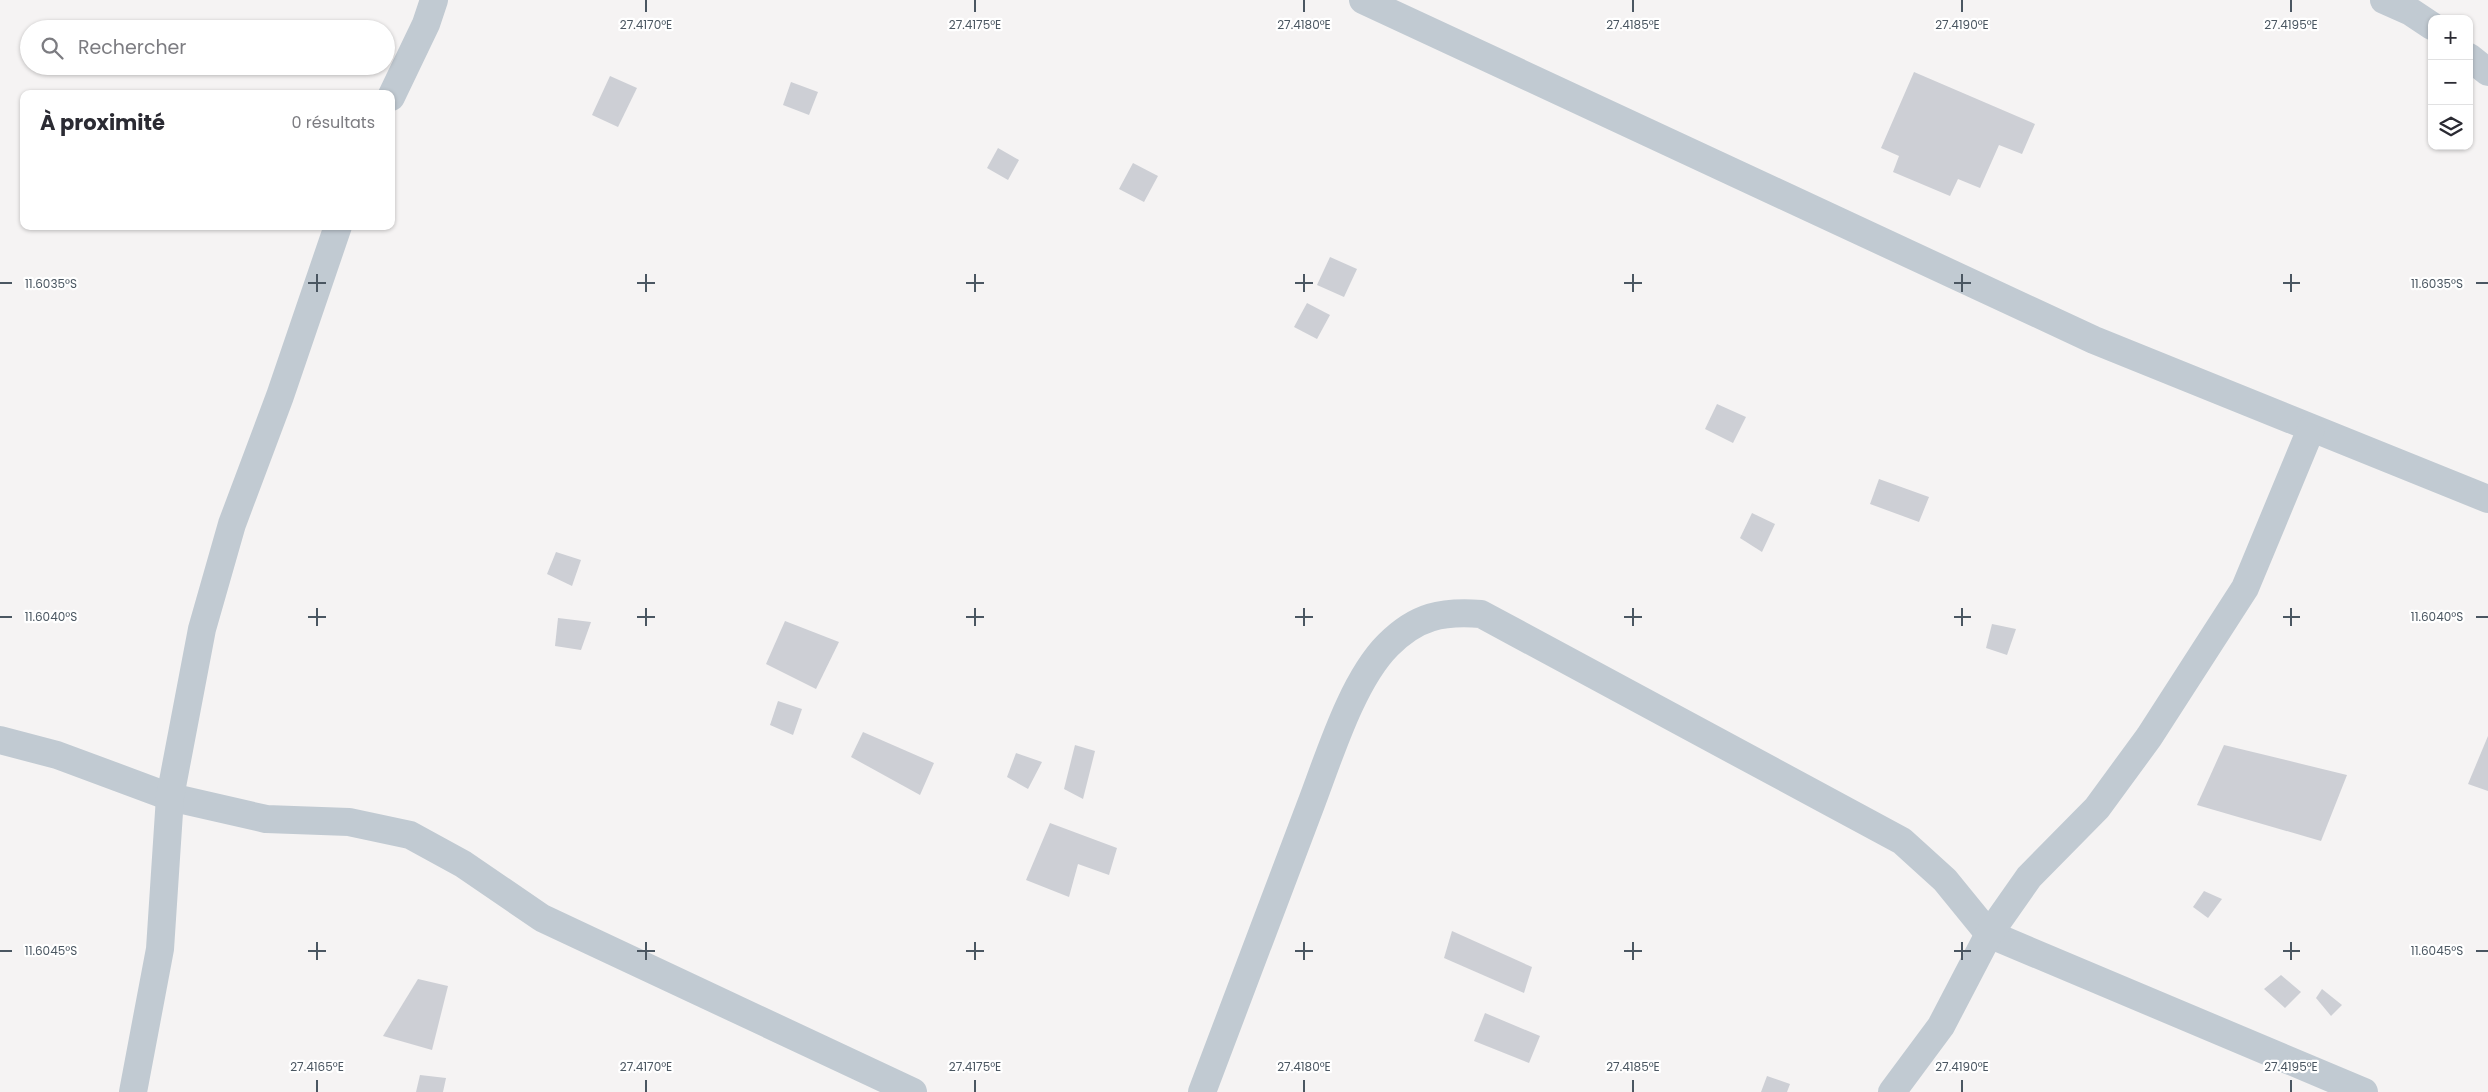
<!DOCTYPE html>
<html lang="fr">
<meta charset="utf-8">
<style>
:root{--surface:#fff;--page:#f2f2f3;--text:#2b2b33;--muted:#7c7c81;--line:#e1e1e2}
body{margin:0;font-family:Poppins,sans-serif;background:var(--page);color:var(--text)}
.controls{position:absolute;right:15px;top:15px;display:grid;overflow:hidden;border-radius:10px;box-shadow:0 1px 4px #0004}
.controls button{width:45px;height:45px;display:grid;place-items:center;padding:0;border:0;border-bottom:1px solid var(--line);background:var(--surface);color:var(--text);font:25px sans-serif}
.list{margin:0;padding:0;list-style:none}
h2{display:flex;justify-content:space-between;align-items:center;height:65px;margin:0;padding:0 20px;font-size:21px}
h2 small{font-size:16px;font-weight:400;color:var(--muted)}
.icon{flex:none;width:28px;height:28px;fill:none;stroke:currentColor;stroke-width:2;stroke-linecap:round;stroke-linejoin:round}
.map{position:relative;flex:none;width:2488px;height:1092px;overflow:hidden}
.search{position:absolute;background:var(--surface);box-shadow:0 1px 4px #0004;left:20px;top:20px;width:375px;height:55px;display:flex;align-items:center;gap:12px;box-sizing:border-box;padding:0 18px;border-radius:28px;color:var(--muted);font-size:19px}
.panel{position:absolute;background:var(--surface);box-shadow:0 1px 4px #0004;left:20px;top:90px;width:375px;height:140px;border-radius:10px}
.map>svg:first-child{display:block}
.building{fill:#cdcfd5}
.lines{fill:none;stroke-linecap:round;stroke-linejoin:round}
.street{stroke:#c1cad2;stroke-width:28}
.ticks{fill:none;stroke:#4a5661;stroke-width:2}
.ticks-label{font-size:12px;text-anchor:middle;fill:#4a5661;stroke:#fff;stroke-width:4.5;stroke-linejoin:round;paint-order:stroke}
</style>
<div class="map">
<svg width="2488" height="1092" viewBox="0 0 2488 1092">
<rect width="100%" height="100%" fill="#f5f3f3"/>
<g class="building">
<polygon points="1914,72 2035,124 2022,154 1999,145 1980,188 1958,179 1950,196 1893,172 1899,156 1881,148"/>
<polygon points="610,76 637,88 618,127 592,115"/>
<polygon points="791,82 818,92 809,115 783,105"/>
<polygon points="998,148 1019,160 1008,180 987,168"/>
<polygon points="1133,163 1158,176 1144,202 1119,189"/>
<polygon points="1330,257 1357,269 1344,297 1317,285"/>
<polygon points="1307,303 1330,315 1317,339 1294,327"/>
<polygon points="1717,404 1746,417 1733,443 1705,429"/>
<polygon points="1879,479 1929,497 1919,522 1870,504"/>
<polygon points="1752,513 1775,524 1762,552 1740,538"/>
<polygon points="556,552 581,560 572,586 547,574"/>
<polygon points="558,618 591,622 581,650 555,646"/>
<polygon points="785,621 839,642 816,689 766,664"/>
<polygon points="1992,624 2016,629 2007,655 1986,648"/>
<polygon points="778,701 802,709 793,735 770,725"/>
<polygon points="863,732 934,763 920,795 851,757"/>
<polygon points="2488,736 2488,791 2468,784"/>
<polygon points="1075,745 1095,751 1083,799 1064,789"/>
<polygon points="2224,745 2347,775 2321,841 2197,805"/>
<polygon points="1016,753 1042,762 1028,789 1007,777"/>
<polygon points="1050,823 1117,848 1109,875 1078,864 1069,897 1026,880"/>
<polygon points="2204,891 2222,899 2208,918 2193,907"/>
<polygon points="1452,931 1532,967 1524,993 1444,958"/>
<polygon points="2281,975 2301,992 2285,1008 2264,989"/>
<polygon points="418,979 448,986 432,1050 383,1036"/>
<polygon points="2322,989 2342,1005 2331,1016 2316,998"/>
<polygon points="1485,1013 1540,1036 1529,1063 1474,1041"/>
<polygon points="420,1075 446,1078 443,1092 416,1092"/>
<polygon points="1767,1076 1790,1084 1787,1092 1761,1092"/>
</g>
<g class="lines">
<g class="street">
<polyline points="1363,0 2094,340 2488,499"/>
<polyline points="2384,0 2411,12 2432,26"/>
<polyline points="2469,57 2488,72"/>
<polyline points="391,97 426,24 434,0"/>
<polyline points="0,740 57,755 170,797 266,819 349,822 410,835 463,864 542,918 913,1092"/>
<polyline points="133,1092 160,949 170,797 202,629 232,524 280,396 338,226"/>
<path d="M 1202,1092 C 1238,996 1274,900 1311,804 C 1329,757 1352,681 1388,645 C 1417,616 1442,611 1481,614 L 1902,841 L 1945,880 L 1989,934 L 2364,1092"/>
<polyline points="1892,1092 1941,1026 1989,934 2029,877 2097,808 2149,737 2245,588 2311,429"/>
</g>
</g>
<path class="ticks" d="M 646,0 L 646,12M 975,0 L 975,12M 1304,0 L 1304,12M 1633,0 L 1633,12M 1962,0 L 1962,12M 2291,0 L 2291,12M 317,274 L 317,292M 646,274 L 646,292M 975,274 L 975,292M 1304,274 L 1304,292M 1633,274 L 1633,292M 1962,274 L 1962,292M 2291,274 L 2291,292M 0,283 L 12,283M 308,283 L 326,283M 637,283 L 655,283M 966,283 L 984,283M 1295,283 L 1313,283M 1624,283 L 1642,283M 1954,283 L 1971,283M 2283,283 L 2300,283M 2476,283 L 2488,283M 317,608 L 317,626M 646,608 L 646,626M 975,608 L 975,626M 1304,608 L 1304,626M 1633,608 L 1633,626M 1962,608 L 1962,626M 2291,608 L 2291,626M 0,617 L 12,617M 308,617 L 326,617M 637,617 L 655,617M 966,617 L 984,617M 1295,617 L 1313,617M 1624,617 L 1642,617M 1954,617 L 1971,617M 2283,617 L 2300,617M 2476,617 L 2488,617M 317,942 L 317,960M 646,942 L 646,960M 975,942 L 975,960M 1304,942 L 1304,960M 1633,942 L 1633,960M 1962,942 L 1962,960M 2291,942 L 2291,960M 0,951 L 12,951M 308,951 L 326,951M 637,951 L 655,951M 966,951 L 984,951M 1295,951 L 1313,951M 1624,951 L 1642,951M 1954,951 L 1971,951M 2283,951 L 2300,951M 2476,951 L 2488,951M 317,1080 L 317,1092M 646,1080 L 646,1092M 975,1080 L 975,1092M 1304,1080 L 1304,1092M 1633,1080 L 1633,1092M 1962,1080 L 1962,1092M 2291,1080 L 2291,1092"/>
<g class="ticks-label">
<text x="646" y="29">27.4170°E</text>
<text x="975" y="29">27.4175°E</text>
<text x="1304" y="29">27.4180°E</text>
<text x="1633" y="29">27.4185°E</text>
<text x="1962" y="29">27.4190°E</text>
<text x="2291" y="29">27.4195°E</text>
<text x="51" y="288">11.6035°S</text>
<text x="2437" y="288">11.6035°S</text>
<text x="51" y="621">11.6040°S</text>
<text x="2437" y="621">11.6040°S</text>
<text x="51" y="955">11.6045°S</text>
<text x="2437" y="955">11.6045°S</text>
<text x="317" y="1071">27.4165°E</text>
<text x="646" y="1071">27.4170°E</text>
<text x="975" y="1071">27.4175°E</text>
<text x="1304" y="1071">27.4180°E</text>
<text x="1633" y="1071">27.4185°E</text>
<text x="1962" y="1071">27.4190°E</text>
<text x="2291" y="1071">27.4195°E</text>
</g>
</svg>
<div class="controls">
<button>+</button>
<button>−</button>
<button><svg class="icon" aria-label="layers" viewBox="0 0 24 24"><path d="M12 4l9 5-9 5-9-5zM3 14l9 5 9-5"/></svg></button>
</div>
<div class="search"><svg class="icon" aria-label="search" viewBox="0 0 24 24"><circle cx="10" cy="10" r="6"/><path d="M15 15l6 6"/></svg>Rechercher</div>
<section class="panel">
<h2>À proximité<small>0 résultats</small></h2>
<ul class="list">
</ul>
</section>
</div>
